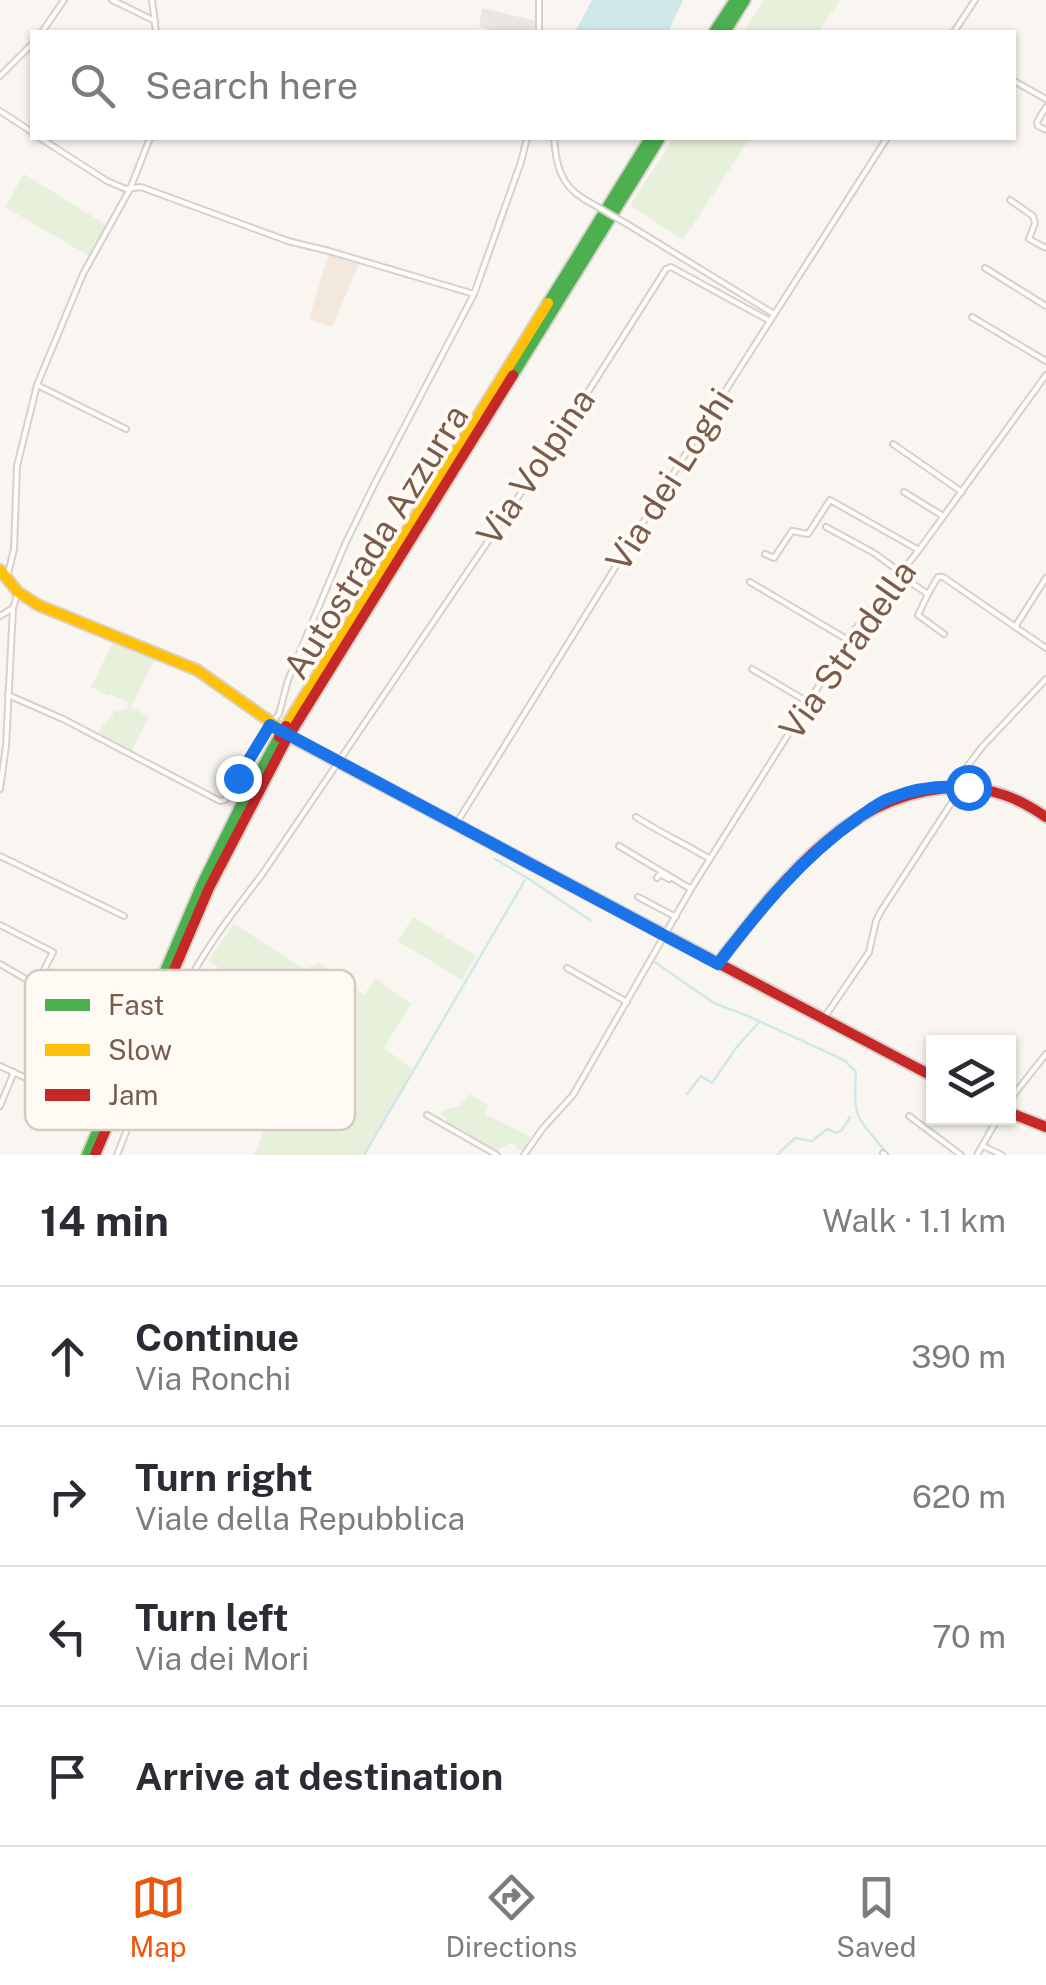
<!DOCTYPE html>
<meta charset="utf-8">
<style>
:root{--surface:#fff;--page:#f2f2f3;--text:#2b2b33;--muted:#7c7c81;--line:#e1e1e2;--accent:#ea580c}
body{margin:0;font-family:"Public Sans",sans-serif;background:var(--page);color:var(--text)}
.controls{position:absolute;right:30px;bottom:30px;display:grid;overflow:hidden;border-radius:0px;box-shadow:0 2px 8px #0004}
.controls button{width:90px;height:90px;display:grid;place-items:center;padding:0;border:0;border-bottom:2px solid var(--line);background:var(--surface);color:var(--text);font:50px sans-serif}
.stop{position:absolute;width:30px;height:30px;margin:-22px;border:8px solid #1a73e8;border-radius:50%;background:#fff}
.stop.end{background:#1a73e8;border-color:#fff;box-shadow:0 2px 10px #0008}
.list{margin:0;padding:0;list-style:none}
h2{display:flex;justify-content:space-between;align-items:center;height:130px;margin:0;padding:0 40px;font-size:42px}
h2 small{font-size:32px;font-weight:400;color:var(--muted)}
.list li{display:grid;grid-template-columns:65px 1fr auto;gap:30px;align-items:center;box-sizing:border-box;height:140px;padding:0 40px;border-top:2px solid var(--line)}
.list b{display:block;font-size:38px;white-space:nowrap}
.list p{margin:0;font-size:32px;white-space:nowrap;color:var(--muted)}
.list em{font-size:32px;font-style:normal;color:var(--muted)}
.icon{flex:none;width:55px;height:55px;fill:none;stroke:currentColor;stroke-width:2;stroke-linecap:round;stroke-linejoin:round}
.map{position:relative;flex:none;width:1046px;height:1155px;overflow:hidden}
.search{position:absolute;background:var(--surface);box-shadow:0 2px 8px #0004;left:30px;right:30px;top:30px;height:110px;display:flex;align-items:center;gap:25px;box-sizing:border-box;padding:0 35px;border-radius:0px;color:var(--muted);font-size:38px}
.sheet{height:690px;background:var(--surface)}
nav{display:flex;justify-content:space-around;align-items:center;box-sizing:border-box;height:140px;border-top:2px solid var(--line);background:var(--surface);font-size:28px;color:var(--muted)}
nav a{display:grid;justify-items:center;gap:5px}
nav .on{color:var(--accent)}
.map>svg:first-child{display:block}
.residential{fill:#f2e8de}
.industrial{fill:#ede5e0}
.green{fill:#e7f0db}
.water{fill:#d0e8ea}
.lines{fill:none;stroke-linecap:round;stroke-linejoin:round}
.stream{stroke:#d0e8ea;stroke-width:2.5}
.street-casing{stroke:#d7d1cb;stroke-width:8}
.fast-casing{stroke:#d9d2cb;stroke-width:14}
.slow-casing{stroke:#d9d2cb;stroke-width:14}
.jam-casing{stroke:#d9d2cb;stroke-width:14}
.street{stroke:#fefefd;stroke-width:4}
.fast{stroke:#4caf50;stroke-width:10}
.slow{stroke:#ffc107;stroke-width:10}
.jam{stroke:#c62828;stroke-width:10}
.street-bridge-casing{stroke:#d7d1cb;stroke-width:8;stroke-linecap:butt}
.jam-bridge-casing{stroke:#dad1cc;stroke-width:14;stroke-linecap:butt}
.street-bridge{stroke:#fefefd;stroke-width:4}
.jam-bridge{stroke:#c62828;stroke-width:10}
.route{stroke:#1a73e8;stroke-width:12}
.labels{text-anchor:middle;stroke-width:8;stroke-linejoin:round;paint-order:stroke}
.street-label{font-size:35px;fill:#7a5c4d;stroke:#fffaf3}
.key{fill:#fffaf3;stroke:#d7cbc1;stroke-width:2.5}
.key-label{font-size:28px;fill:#7a5c4d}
</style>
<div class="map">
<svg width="1046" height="1155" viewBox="0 0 1046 1155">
<rect width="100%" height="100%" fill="#f9f5f0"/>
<polygon class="residential" points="329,253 360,262 332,327 309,319"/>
<polygon class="industrial" points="482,8 536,21 534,30 537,32 501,32 479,27"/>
<g class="green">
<polygon points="764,0 840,0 818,32 743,32"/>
<polygon points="674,138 750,138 683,240 630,205"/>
<polygon points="24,174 106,225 89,256 5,207"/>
<polygon points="114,640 156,657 131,707 149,717 131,751 98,734 102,726 113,715 113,712 127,709 129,703 111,694 109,696 91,687"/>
<polygon points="413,917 476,956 462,980 398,941"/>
<polygon points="234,924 305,969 320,963 364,995 375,978 411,1004 384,1048 414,1070 364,1155 254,1155 275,1106 241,1081 222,1100 195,1081 250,990 208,960"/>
<polygon points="469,1094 488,1105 485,1114 531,1137 523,1151 516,1149 517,1146 510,1143 498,1150 493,1149 448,1125 446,1118 441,1115 444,1110 460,1106"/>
</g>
<polygon class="water" points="592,0 683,0 668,32 575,32"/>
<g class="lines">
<g class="stream">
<polyline points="495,859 529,879 590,920"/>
<path d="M 653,961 L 714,1003 L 748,1016 L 844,1060 L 856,1072 C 852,1123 859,1117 888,1155"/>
<polyline points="687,1094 701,1076 712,1083 736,1048 759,1022"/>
<polyline points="364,1155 525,880"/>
<polyline points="777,1155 795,1138 812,1141 827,1129 837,1133 842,1130 850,1117"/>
</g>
<defs>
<g id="street">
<polyline points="112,0 155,21"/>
<polyline points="152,0 156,32"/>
<polyline points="42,32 64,0"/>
<polyline points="539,32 539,0"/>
<polyline points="954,32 975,0"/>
<polyline points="0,76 32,44"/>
<polyline points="1014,81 1046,99"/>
<polyline points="1046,107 1037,122 1038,126 1046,130"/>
<polyline points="0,111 32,132"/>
<polyline points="40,138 107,181 126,189 141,187 288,241 329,251 474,294"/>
<path d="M 554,138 C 556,164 560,185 584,199"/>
<polyline points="1010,200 1033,216 1035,223 1029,239 1046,248"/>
<polyline points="627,224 774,314"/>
<polyline points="985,268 1046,306"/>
<polyline points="972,317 1046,361"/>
<polyline points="37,385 126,429"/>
<polyline points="893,444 962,492"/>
<polyline points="904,492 943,516"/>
<polyline points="826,527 874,553 900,572"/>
<polyline points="765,554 774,558 792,531 808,534 830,500 917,549"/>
<polyline points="898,574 928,594 938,577 943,577 1046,648"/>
<polyline points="7,578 14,549 17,466 37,385 83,274 130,189 150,138"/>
<polyline points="750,582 848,640"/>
<polyline points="928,594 918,615 944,634"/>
<polyline points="0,616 13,608"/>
<polyline points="1015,627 1046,578"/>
<polyline points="752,669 808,702"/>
<polyline points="8,695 63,719 220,801 225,800 265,731 279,714 288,680 346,542 376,481 474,294 521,162 527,138"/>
<polyline points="955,786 956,781 982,747 1046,679"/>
<polyline points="0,789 6,746 13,608 18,592"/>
<path d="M 636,817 C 661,833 685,844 710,859"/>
<polyline points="456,824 701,429 887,138"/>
<polyline points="619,846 691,889"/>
<polyline points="0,856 124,916"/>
<polyline points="657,878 660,874 669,879"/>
<polyline points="638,897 676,917"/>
<polyline points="0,925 53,952 37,984"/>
<polyline points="0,964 36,985 131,1033"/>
<polyline points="567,968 627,1002"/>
<polyline points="824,1018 869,952 876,921 881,911 952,802 957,791"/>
<polyline points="151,1040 160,1044"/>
<polyline points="0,1066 26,1078"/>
<polyline points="1008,1102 1046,1054"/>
<polyline points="0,1106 14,1072"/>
<polyline points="427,1115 497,1155"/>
<polyline points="909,1116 961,1155"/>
<polyline points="983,1146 1002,1155"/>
<polyline points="883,1153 885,1155"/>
<path d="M 117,1155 C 141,1095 162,1033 192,975 C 212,939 238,906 263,873 L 567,425 L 666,269 L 671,267 L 770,321"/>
<polyline points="524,1155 543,1128 573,1095 691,889 852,633 919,550 1046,375"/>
<polyline points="977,1155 998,1118"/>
</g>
<g id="fast">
<polyline points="714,32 735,0"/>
<polyline points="725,32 745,0"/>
<polyline points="548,303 650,138"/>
<polyline points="513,375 660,138"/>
<polyline points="87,1155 202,884 239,809 279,737"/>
</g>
<g id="slow">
<polyline points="0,570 18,592 38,605 197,670 295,739 697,952"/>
<polyline points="286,726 548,303"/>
</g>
<g id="jam">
<polyline points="293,729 513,375"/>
<polyline points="697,952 934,1077"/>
<path d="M 718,963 C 779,885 850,787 960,788 C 994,788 1018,798 1046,817"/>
<polyline points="1008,1112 1046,1127"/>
<polyline points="95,1155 209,888 285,742"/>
</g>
</defs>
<use href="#street" class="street-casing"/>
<use href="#fast" class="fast-casing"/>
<use href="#slow" class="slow-casing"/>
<use href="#jam" class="jam-casing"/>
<use href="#street" class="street"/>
<use href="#fast" class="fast"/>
<use href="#slow" class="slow"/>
<use href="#jam" class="jam"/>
<defs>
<polyline id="street-bridge" points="584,199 627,224"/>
<g id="jam-bridge">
<polyline points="279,737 286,726"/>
<polyline points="285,742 293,729"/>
</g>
</defs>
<use href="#street-bridge" class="street-bridge-casing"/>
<use href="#jam-bridge" class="jam-bridge-casing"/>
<use href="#street-bridge" class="street-bridge"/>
<use href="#jam-bridge" class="jam-bridge"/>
</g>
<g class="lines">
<path class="route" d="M 238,778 L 270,725 L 718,964 C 759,910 802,857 858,818 C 868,811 879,802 891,798 C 915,788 942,785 968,787"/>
</g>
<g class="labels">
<g class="street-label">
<text transform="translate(536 467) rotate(-56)" y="12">Via Volpina</text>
<text transform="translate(670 480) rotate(-58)" y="12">Via dei Loghi</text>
<text transform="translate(376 542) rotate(-58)" y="12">Autostrada Azzurra</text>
<text transform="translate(848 650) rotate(-55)" y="12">Via Stradella</text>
</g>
</g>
<rect x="25" y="970" width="330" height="160" rx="15" class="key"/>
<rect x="45" y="999" width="45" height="12" fill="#4caf50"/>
<rect x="45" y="1044" width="45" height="12" fill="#ffc107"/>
<rect x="45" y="1089" width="45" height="12" fill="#c62828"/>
<g class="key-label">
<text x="108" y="1015">Fast</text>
<text x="108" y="1060">Slow</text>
<text x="108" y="1105">Jam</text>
</g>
</svg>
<div class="controls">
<button><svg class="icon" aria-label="layers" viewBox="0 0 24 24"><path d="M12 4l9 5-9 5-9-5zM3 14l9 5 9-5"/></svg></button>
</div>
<div class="stop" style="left:968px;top:787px"></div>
<div class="stop end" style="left:238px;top:778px"></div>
<div class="search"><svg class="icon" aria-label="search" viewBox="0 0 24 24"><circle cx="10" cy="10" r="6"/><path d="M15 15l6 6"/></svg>Search here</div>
</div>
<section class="sheet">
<h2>14 min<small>Walk · 1.1 km</small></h2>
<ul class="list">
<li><svg class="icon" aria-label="ahead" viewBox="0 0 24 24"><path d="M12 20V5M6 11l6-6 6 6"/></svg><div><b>Continue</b><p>Via Ronchi</p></div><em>390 m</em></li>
<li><svg class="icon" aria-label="right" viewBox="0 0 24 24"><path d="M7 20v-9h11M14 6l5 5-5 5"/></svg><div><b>Turn right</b><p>Viale della Repubblica</p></div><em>620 m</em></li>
<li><svg class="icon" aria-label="left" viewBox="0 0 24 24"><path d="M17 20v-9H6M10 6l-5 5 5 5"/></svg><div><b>Turn left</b><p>Via dei Mori</p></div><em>70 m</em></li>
<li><svg class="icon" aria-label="arrive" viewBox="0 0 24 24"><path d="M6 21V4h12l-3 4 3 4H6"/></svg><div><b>Arrive at destination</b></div></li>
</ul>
</section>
<nav>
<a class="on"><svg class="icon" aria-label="map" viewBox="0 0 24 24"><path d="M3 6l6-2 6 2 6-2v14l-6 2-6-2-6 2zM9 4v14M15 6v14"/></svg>Map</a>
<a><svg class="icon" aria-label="directions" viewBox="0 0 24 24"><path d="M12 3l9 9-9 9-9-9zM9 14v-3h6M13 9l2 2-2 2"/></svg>Directions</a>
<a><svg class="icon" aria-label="saved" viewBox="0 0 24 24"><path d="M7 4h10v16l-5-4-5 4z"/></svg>Saved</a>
</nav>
